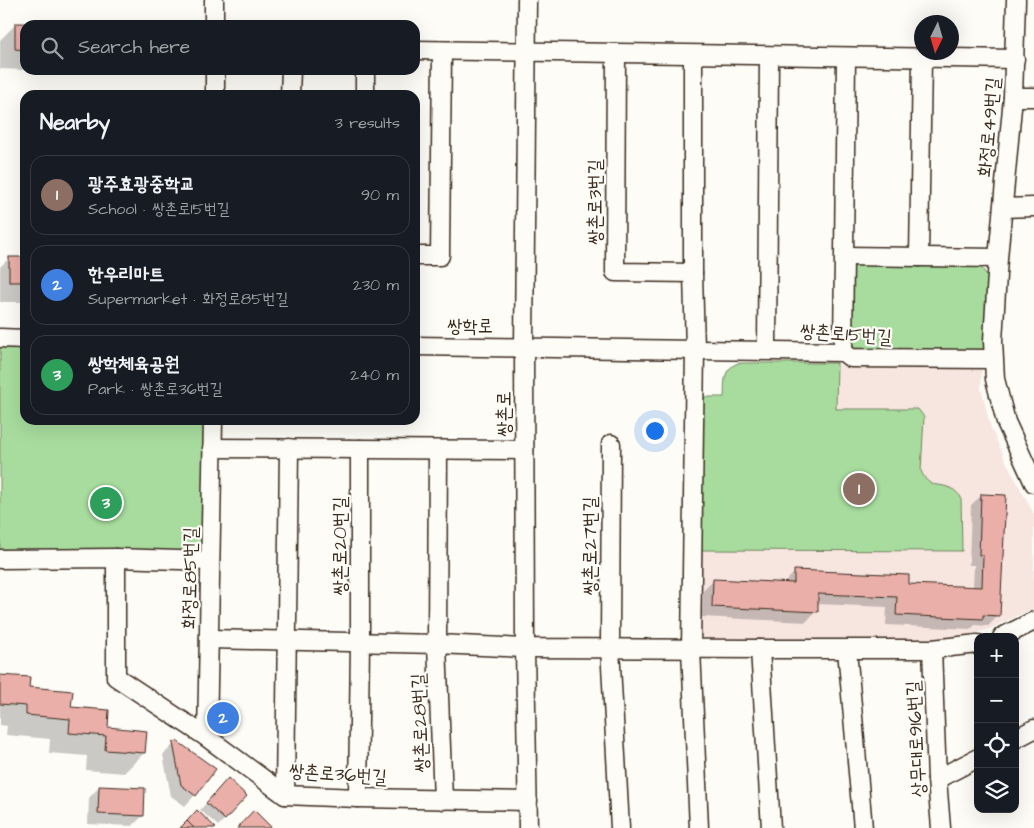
<!DOCTYPE html>
<meta charset="utf-8">
<style>
:root{--surface:#171b24;--page:#20242c;--text:#f1f3f6;--muted:#9ea1a6;--line:#363941;--accent:#c8321e}
body{margin:0;font-family:"Architects Daughter","Poor Story",sans-serif;background:var(--page);color:var(--text)}
.controls{position:absolute;right:15px;bottom:15px;display:grid;overflow:hidden;border-radius:10px;box-shadow:0 5px 20px #0002}
.controls button{width:45px;height:45px;display:grid;place-items:center;padding:0;border:0;border-bottom:1px solid var(--line);background:var(--surface);color:var(--text);font:25px sans-serif}
.compass{position:absolute;left:914px;top:15px;width:45px;height:45px;border-radius:50%;background:var(--surface);box-shadow:0 5px 20px #0002;rotate:185deg}
.you{position:absolute;left:654px;top:430px;width:18px;height:18px;margin:-12px;border:4px solid #fff;border-radius:50%;background:#1a73e8;box-shadow:0 0 0 8px #1a73e833}
.badge{display:grid;place-items:center;width:32px;height:32px;border-radius:50%;background:var(--accent);color:#fff;font-size:16px;font-weight:700}
.pin{position:absolute;translate:-50% -50%;border:2px solid #fff;box-shadow:0 1px 5px #0006}
.list{margin:0;padding:0;list-style:none}
h2{display:flex;justify-content:space-between;align-items:center;height:65px;margin:0;padding:0 20px;font-size:21px}
h2 small{font-size:16px;font-weight:400;color:var(--muted)}
.list li{display:grid;grid-template-columns:32px 1fr auto;gap:15px;align-items:center;box-sizing:border-box;height:80px;margin:0 10px 10px;padding:0 10px;border:1px solid var(--line);border-radius:15px}
.list b{display:block;font-size:19px;white-space:nowrap}
.list p{margin:0;font-size:16px;white-space:nowrap;color:var(--muted)}
.list em{font-size:16px;font-style:normal;color:var(--muted)}
.icon{flex:none;width:28px;height:28px;fill:none;stroke:currentColor;stroke-width:2;stroke-linecap:round;stroke-linejoin:round}
.map{position:relative;flex:none;width:1034px;height:828px;overflow:hidden}
.search{position:absolute;background:var(--surface);box-shadow:0 5px 20px #0002;left:20px;top:20px;width:400px;height:55px;display:flex;align-items:center;gap:12px;box-sizing:border-box;padding:0 18px;border-radius:15px;color:var(--muted);font-size:19px}
.panel{position:absolute;background:var(--surface);box-shadow:0 5px 20px #0002;left:20px;top:90px;width:400px;height:335px;border-radius:15px}
.map>svg:first-child{display:block}
.built{fill:#f7e5e0}
.green{fill:#a8dc9e;stroke:#72835e}
.shadow{fill:#0003}
.building{fill:#eaafa9;stroke:#3b2a1e}
.lines{fill:none;stroke-linecap:round;stroke-linejoin:round}
.street-casing{stroke:#3b2a1e;stroke-width:21}
.street{stroke:#fdfcf7;stroke-width:18}
.labels{text-anchor:middle;stroke-width:4.5;stroke-linejoin:round;paint-order:stroke}
.street-label{font-size:19px;fill:#3b2a1e;stroke:#fdfcf7}
</style>
<div class="map">
<svg width="1034" height="828" viewBox="0 0 1034 828">
<rect width="100%" height="100%" fill="#fdfcf7"/>
<filter id="ink" filterUnits="userSpaceOnUse"><feTurbulence type="fractalNoise" baseFrequency=".02" numOctaves="2"/><feDisplacementMap in="SourceGraphic" scale="10" xChannelSelector="R" yChannelSelector="G"/><feConvolveMatrix kernelMatrix="1 2 1 2 8 2 1 2 1" color-interpolation-filters="sRGB"/></filter>
<g filter="url(#ink)">
<polygon class="built" points="738,363 982,366 981,388 991,428 1007,463 1034,514 1034,608 989,629 968,635 948,639 698,641 700,397 724,397 726,373 730,367"/>
<g class="green">
<polygon points="857,260 978,263 989,278 985,355 850,353 851,266"/>
<polygon points="0,338 25,339 25,420 213,420 210,561 0,559"/>
<path d="M 738,363 L 837,363 L 836,409 L 918,409 L 924,417 L 921,471 C 930,491 937,481 952,489 C 955,490 958,494 961,497 L 962,551 L 698,550 L 700,397 L 724,397 C 725,382 722,370 738,363 Z"/>
</g>
<g class="shadow">
<polygon points="16,24 64,25 25,25 25,70 0,69 0,40"/>
<polygon points="9,258 25,258 25,302 0,302 0,267"/>
<polygon points="982,495 999,615 988,626 975,625 971,629 886,625 887,607 817,604 816,611 806,622 702,617 703,591 714,580 784,583 795,572 908,585 973,588 974,565 969,565 971,505"/>
<polygon points="0,676 70,709 144,753 124,773 86,770 87,756 49,753 50,739 6,735 7,726 0,725"/>
<polygon points="174,744 214,769 195,795 185,806 171,796 163,755"/>
<polygon points="99,787 143,816 132,826 88,824 89,798"/>
<polygon points="221,787 225,819 218,826 200,810"/>
</g>
<g class="building">
<polygon points="15,23 99,24 99,25 25,25 25,50 15,49"/>
<rect x="9" y="257" width="16" height="25"/>
<polygon points="981,494 1006,495 1000,616 983,615 983,619 896,615 897,597 818,594 818,612 712,607 713,579 794,583 794,570 909,575 909,584 982,587 983,555 979,555"/>
<polygon points="0,675 30,677 29,687 73,691 71,707 109,710 108,727 147,731 145,753 105,750 106,736 69,733 70,719 26,715 26,706 0,704"/>
<polygon points="177,741 216,769 196,796 181,785 173,743"/>
<polygon points="228,778 247,796 225,820 206,803"/>
<polygon points="99,786 145,788 144,816 98,814"/>
<polygon points="197,810 216,828 194,828 187,821"/>
<polygon points="254,810 272,828 237,828"/>
<polygon points="187,821 194,828 180,828"/>
</g>
<g class="lines">
<defs>
<g id="street">
<polyline points="214,0 214,25"/>
<polyline points="527,0 524,347 525,648 528,828"/>
<polyline points="1016,0 1013,97 998,258 993,341 995,379 1006,422 1034,483"/>
<polyline points="415,50 1015,59"/>
<polyline points="616,53 615,272 693,273"/>
<polyline points="693,55 693,273 695,349 691,649 699,828"/>
<polyline points="215,95 215,70"/>
<polyline points="290,95 291,70"/>
<polyline points="365,95 365,70"/>
<polyline points="1013,97 1034,97"/>
<polyline points="1003,208 1034,207"/>
<polyline points="415,256 440,256 442,51"/>
<polyline points="845,256 998,258"/>
<polyline points="919,257 922,58"/>
<polyline points="0,338 25,339"/>
<polyline points="415,346 843,352 851,358 993,359"/>
<polyline points="767,349 769,56"/>
<polyline points="843,352 846,57"/>
<polyline points="611,444 610,648 620,828"/>
<polyline points="212,448 524,450"/>
<polyline points="438,450 437,644 443,800"/>
<polyline points="116,558 116,677 205,736 285,795 358,798 528,801"/>
<polyline points="0,559 116,558 210,561"/>
<polyline points="1002,637 1034,621"/>
<polyline points="209,639 437,644 525,648 760,649 932,649 978,644"/>
<polyline points="760,649 771,828"/>
<polyline points="932,649 937,779 941,828"/>
<polyline points="847,650 863,828"/>
<polyline points="207,737 213,420"/>
<polyline points="1015,739 1034,729"/>
<polyline points="937,779 978,758"/>
<polyline points="285,795 289,448"/>
<polyline points="358,798 360,643 360,449"/>
</g>
</defs>
<use href="#street" class="street-casing"/>
<use href="#street" class="street"/>
</g>
</g>
<g class="labels">
<g class="street-label">
<text transform="translate(988 127) rotate(-85)" y="7">화정로49번길</text>
<text transform="translate(594 202) rotate(-90)" y="7">쌍촌로3번길</text>
<text x="470" y="332">쌍학로</text>
<text transform="translate(846 333) rotate(4)" y="7">쌍촌로15번길</text>
<text transform="translate(503 414) rotate(-90)" y="7">쌍촌로</text>
<text transform="translate(339 546) rotate(-90)" y="7">쌍촌로20번길</text>
<text transform="translate(589 546) rotate(-90)" y="7">쌍촌로27번길</text>
<text transform="translate(189 578) rotate(-89)" y="7">화정로85번길</text>
<text transform="translate(419 723) rotate(-92)" y="7">쌍촌로28번길</text>
<text transform="translate(915 739) rotate(-93)" y="7">상무대로916번길</text>
<text transform="translate(338 773) rotate(4)" y="7">쌍촌로36번길</text>
</g>
</g>
</svg>
<div class="controls">
<button>+</button>
<button>−</button>
<button><svg class="icon" aria-label="locate" viewBox="0 0 24 24"><circle cx="12" cy="12" r="6"/><path d="M12 2v4M12 18v4M2 12h4M18 12h4"/></svg></button>
<button><svg class="icon" aria-label="layers" viewBox="0 0 24 24"><path d="M12 4l9 5-9 5-9-5zM3 14l9 5 9-5"/></svg></button>
</div>
<svg class="compass" viewBox="-18 -18 36 36"><path d="M0-13l5 13h-10z" fill="#e53935"/><path d="M0 13l5-13h-10z" fill="#9ea1a6"/></svg>
<div class="you"></div>
<div class="pin badge" style="left:859px;top:489px;background:#8d6e63">1</div>
<div class="pin badge" style="left:223px;top:718px;background:#3f7fe0">2</div>
<div class="pin badge" style="left:106px;top:503px;background:#2e9e5b">3</div>
<div class="search"><svg class="icon" aria-label="search" viewBox="0 0 24 24"><circle cx="10" cy="10" r="6"/><path d="M15 15l6 6"/></svg>Search here</div>
<section class="panel">
<h2>Nearby<small>3 results</small></h2>
<ul class="list">
<li><span class="badge" style="background:#8d6e63">1</span><div><b>광주효광중학교</b><p>School · 쌍촌로15번길</p></div><em>90 m</em></li>
<li><span class="badge" style="background:#3f7fe0">2</span><div><b>한우리마트</b><p>Supermarket · 화정로85번길</p></div><em>230 m</em></li>
<li><span class="badge" style="background:#2e9e5b">3</span><div><b>쌍학체육공원</b><p>Park · 쌍촌로36번길</p></div><em>240 m</em></li>
</ul>
</section>
</div>
